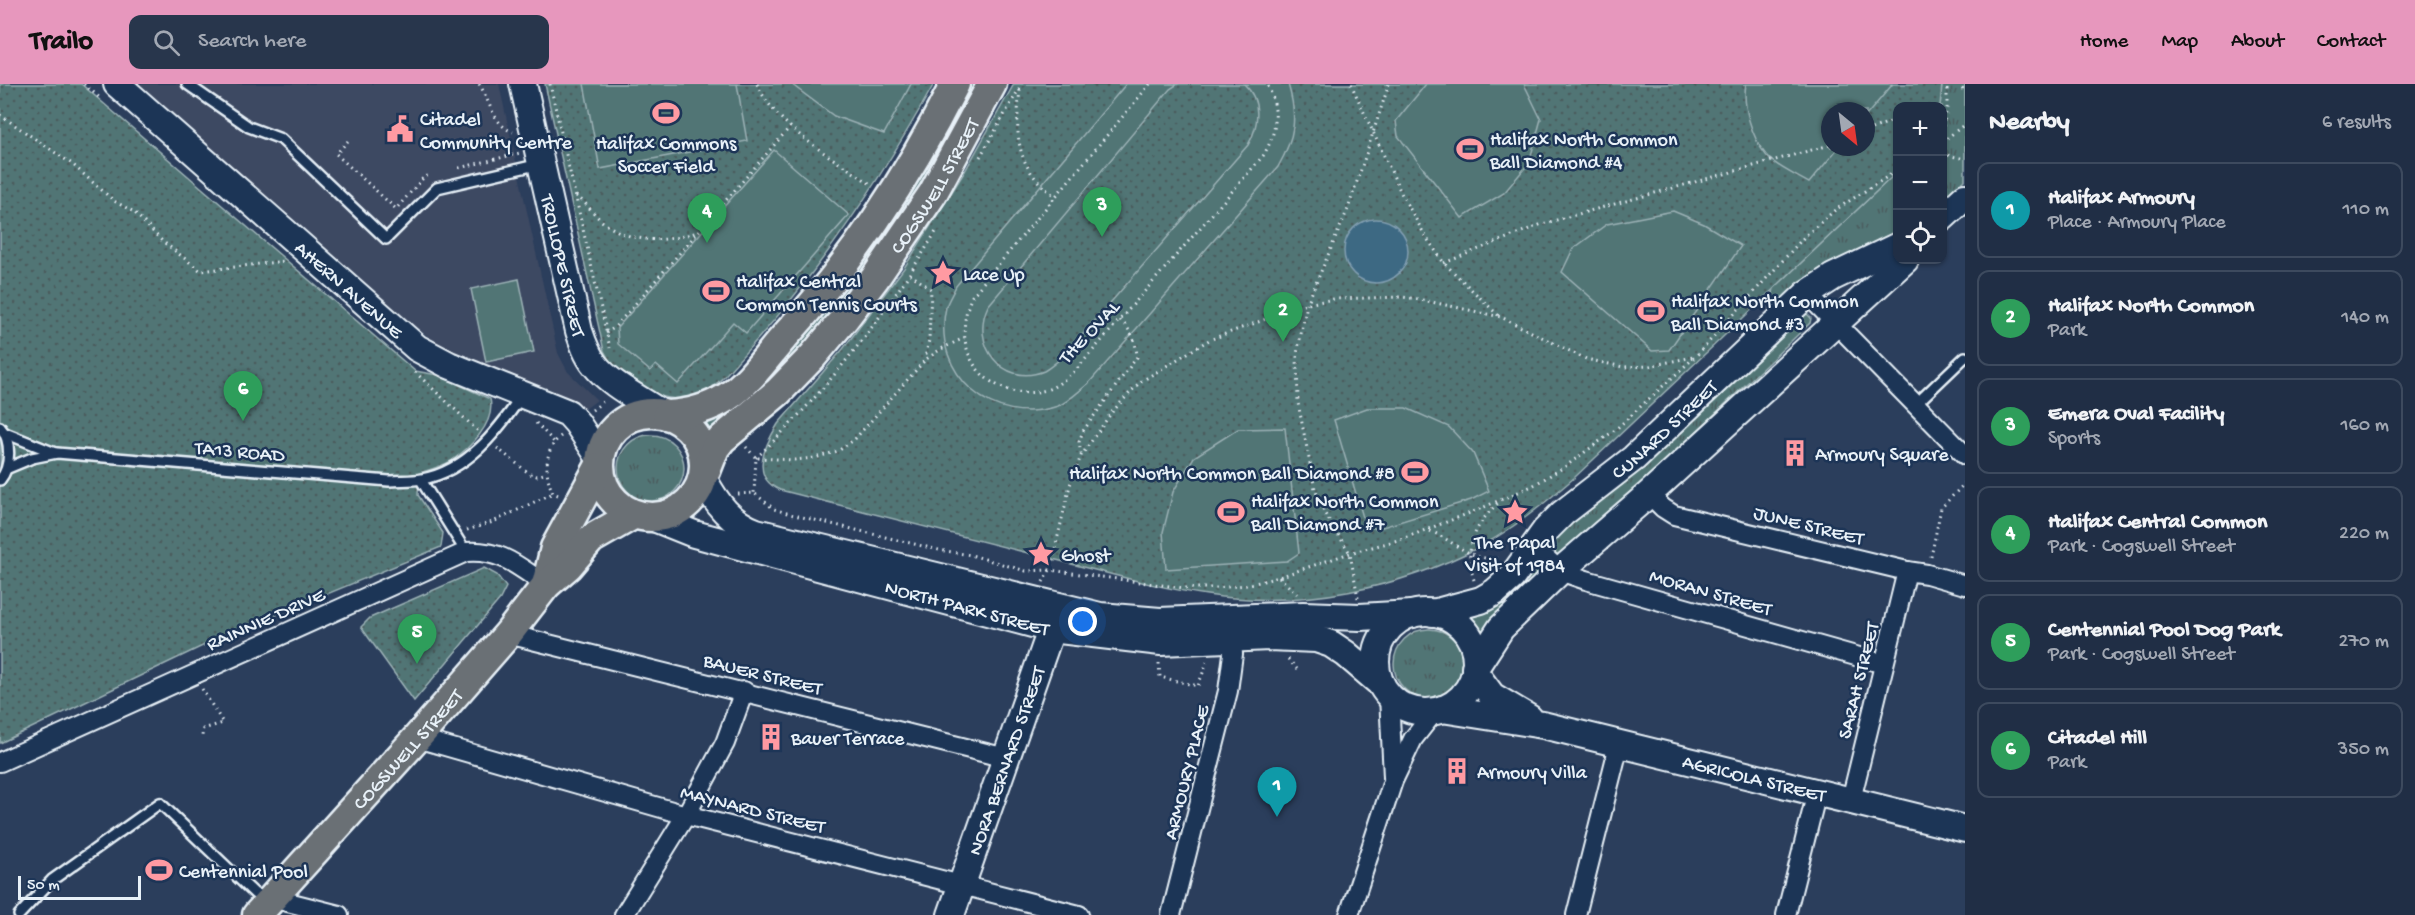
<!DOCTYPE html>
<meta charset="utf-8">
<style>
:root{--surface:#202e45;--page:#28364c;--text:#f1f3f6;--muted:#a2a8b3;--line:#3d4a5e;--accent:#e797bd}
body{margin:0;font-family:"Gochi Hand",sans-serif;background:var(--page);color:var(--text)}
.controls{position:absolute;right:18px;top:18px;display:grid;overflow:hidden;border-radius:12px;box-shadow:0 2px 4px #0004}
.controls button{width:54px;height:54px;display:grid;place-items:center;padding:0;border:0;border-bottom:2px solid var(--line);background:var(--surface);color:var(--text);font:30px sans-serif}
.compass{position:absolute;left:1821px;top:18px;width:54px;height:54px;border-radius:50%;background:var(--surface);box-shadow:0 2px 4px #0004;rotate:151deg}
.scale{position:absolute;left:18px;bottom:15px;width:123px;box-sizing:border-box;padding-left:6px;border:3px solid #e8f1f8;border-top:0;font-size:16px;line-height:21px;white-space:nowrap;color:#e8f1f8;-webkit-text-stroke:4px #1d3557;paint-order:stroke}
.you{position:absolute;left:1083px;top:538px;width:21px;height:21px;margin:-15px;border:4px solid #fff;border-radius:50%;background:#1a73e8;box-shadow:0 0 0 9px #1a73e833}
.badge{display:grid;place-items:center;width:39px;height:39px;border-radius:50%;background:var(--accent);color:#fff;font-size:20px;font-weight:700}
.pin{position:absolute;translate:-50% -50px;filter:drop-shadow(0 2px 3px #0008)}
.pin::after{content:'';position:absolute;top:32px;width:21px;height:18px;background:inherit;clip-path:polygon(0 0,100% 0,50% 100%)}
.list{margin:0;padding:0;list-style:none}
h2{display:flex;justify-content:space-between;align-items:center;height:78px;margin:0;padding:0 24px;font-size:26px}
h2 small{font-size:20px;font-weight:400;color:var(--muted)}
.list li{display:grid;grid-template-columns:39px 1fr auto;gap:18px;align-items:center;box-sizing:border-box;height:96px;margin:0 12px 12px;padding:0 12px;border:2px solid var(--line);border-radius:12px}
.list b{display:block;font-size:22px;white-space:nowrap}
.list p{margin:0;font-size:20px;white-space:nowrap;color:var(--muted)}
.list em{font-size:20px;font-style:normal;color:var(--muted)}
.icon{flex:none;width:33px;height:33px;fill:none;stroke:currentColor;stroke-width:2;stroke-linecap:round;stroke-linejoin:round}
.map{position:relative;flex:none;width:1965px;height:831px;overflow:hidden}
header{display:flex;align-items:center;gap:36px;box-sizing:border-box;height:84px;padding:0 30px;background:var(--accent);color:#111}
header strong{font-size:28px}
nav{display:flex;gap:33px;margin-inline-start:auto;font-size:21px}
.search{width:420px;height:54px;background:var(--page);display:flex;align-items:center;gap:15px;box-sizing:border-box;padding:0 21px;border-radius:12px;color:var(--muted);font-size:22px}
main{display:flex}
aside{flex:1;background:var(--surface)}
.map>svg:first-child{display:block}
.built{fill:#3c4862}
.grass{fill:url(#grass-tufts);stroke:#9cb2b6;stroke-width:1.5}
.park{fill:url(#park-dots);stroke:#9cb2b6;stroke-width:1.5;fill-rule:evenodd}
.garden{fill:#517475;stroke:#9cb2b6;stroke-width:1.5}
.water{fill:#3e6983;stroke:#829fb2;stroke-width:1.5}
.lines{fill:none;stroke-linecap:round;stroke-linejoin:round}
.lane-casing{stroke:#e8f1f8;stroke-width:14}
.street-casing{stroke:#e8f1f8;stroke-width:22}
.secondary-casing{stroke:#e8f1f8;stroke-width:30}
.primary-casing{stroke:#e8f1f8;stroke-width:33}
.path{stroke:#e8f1f8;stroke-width:3;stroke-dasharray:1.5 4.5;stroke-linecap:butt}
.lane{stroke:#1d3557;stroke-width:9}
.street{stroke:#1d3557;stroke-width:18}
.secondary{stroke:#1d3557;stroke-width:26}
.primary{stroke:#6b6f75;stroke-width:28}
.labels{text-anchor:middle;stroke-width:5;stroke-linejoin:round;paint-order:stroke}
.poi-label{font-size:20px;fill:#e8f1f8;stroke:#1d3557;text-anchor:start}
.street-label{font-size:20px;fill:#e8f1f8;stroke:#1d3557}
</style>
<header>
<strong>Trailo</strong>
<div class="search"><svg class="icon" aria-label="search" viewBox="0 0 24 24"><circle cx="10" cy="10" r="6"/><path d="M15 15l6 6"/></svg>Search here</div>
<nav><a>Home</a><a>Map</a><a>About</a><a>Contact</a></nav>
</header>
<main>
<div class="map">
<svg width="1965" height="831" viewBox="0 0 1965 831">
<defs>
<pattern id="grass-tufts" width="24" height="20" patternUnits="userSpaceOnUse" patternTransform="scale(1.5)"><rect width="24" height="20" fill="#517475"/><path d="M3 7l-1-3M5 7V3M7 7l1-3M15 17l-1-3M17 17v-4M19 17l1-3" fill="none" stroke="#4b5c5d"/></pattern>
<pattern id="park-dots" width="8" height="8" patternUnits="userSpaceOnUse" patternTransform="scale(1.5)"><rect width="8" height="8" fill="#517475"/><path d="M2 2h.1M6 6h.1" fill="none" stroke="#4b5c5d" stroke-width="1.8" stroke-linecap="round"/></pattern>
</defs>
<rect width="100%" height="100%" fill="#2b3e5c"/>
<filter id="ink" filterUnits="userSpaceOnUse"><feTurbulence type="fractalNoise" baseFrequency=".0167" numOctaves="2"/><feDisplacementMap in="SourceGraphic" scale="12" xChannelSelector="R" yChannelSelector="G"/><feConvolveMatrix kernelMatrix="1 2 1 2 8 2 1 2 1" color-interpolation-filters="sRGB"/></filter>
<g filter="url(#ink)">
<polygon class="built" points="138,0 499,0 558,269 568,288 597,316 585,325 552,306 453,270 408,238"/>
<g class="grass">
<polygon points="969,0 985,0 932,93 822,255 706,354 698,336 755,306 813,241 856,189 906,109"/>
<polygon points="1942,0 1965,0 1965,96 1943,116 1942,22 1940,22"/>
<polygon points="1897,88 1897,155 1769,230 1774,204"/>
<polygon points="1806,229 1811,234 1810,239 1565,473 1556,473 1550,462 1555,448 1801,230"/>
<circle cx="651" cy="384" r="33"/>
<polygon points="1533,481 1539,482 1544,487 1480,559 1474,545 1460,532"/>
<circle cx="1429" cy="580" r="35"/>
</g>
<g class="park">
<path d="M 0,0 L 81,0 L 415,287 L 438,291 L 490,315 C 496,339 469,365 451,377 C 441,383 429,386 419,389 L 418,411 L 443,449 L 441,463 L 213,557 L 0,659 Z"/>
<path d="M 545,0 L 934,0 C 881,95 820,188 745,269 C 731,284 716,306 694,313 C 673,320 629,305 615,287 C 611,281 608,273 604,267 Z"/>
<path d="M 1014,0 L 1942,0 L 1940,22 L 1898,22 L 1897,88 L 1574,394 C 1546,418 1516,443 1483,461 C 1400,505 1300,525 1207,511 C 1152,503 1098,486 1044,473 C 956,451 868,429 780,406 C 749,393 765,361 778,340 L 843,265 L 904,184 L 965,87 ZM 1830,27 L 1866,27 L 1866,63 L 1830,63 Z"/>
<polygon points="484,484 497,491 506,503 500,515 414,617 361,543 370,534"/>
</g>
<g class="garden">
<polygon points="584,0 737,0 747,57 600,85"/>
<polygon points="791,0 911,0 884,50 834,32"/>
<path d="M 1126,0 L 1178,0 L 1170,5 L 988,222 C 970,259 1002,304 1044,287 C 1050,284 1057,277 1063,273 L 1248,61 C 1259,42 1262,16 1244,0 L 1288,0 C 1298,33 1295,53 1278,83 L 1088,300 C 1079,307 1068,318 1058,322 C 993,344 931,291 946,223 C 948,216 953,209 956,202 Z"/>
<polygon points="1426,0 1524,0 1541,35 1529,79 1504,109 1462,134 1398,52 1396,37"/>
<path d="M 1746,0 L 1892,0 L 1892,1 L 1866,32 L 1866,27 L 1830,27 L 1830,63 L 1839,63 L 1809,99 C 1797,92 1773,81 1766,71 C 1752,54 1742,21 1746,0 Z"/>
<polygon points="774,66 849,131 746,249 733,238 678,300 656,281 650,287 618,260 617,244"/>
<polygon points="1673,127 1704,140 1741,162 1669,266 1652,267 1562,188 1573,165 1607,140"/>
<polygon points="519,195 534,268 486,278 471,205"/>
<polygon points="1367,324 1406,324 1449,343 1473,369 1489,407 1471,416 1376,445 1365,440 1334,336"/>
<polygon points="1285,344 1299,469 1287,477 1166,485 1163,448 1173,408 1194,373 1238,345"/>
</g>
<circle class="water" cx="1376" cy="167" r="32"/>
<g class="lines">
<defs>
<g id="lane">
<polyline points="187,0 249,43 281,55 386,155 437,104 540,80"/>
<polyline points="1915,321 1965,273"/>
<path d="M 0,343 C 12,356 11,383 0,396"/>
<polyline points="5,349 55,369"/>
<path d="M 8,384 L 32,374 L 57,369 L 389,397 C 400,396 412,397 422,395 C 467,387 497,348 521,313"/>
<polyline points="421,396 466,468"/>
<polyline points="19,831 52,796 160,719 255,810 267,812"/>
</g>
<g id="street">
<polyline points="1807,210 1965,371"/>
<polyline points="1649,410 1663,424 1674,431 1907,487 1927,490 1965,501"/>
<polyline points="1533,462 1560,487 1586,496 1884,580"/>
<polyline points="508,550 1006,674"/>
<polyline points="1389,612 1393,693"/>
<polyline points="417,654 686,731 1079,831"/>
<path d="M 0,678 L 466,468 C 501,465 519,483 546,501"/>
<polyline points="1851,716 1907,487"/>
<polyline points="272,814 339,831"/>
<polyline points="624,831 686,731 725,659 744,607"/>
<polyline points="1171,831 1228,607 1233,570 1232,555"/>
<polyline points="1349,831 1393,697 1413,655 1435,627"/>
<polyline points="1576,831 1619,661"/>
<polyline points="1786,831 1817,708"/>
</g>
<g id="secondary">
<path id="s1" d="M 117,0 L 417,264 L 449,281 L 568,329 L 577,339 L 600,374"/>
<path id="s2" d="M 523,0 L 579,247 C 583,259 587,271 595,281 C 611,301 639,314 659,328"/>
<polyline points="1942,134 1965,113"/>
<path d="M 704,396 C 717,420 730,438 756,448 L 1100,532 L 1160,537 L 1303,531 L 1360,533 L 1412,530"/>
<path id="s3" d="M 654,434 L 694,450 L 1051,545 L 1161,558 L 1269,553 L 1316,555 L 1331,560 L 1346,570 L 1381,600"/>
<circle cx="1426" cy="578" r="50"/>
<path id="s4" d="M 1433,529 L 1481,516 L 1495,508 L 1512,493 L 1545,447 L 1563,429 L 1634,374 L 1807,210 L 1833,193 L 1898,162"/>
<polyline points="1475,584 1501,544 1560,487 1649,410 1905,176"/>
<polyline points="1475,589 1492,612 1529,634"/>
<path id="s5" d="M 1442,625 L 1543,641 L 1965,745"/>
<path id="s6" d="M 951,831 L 1057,529"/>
</g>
<g id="primary">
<circle cx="652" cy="381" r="52"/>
<path d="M 667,331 C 690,330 708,325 727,313 C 747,300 763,278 778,260 C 851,179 906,97 955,0"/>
<path id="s7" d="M 706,387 L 715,364 L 722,355 L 778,308 L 813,272 L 844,235 L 875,194 L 933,109 L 992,0"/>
<polyline points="546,501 555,464 599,383"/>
<path id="s8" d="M 257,831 L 417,654 L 508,550 L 546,501 L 568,482 L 591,455 L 633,431"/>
</g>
</defs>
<use href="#lane" class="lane-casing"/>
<use href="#street" class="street-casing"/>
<use href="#secondary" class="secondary-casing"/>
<use href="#primary" class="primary-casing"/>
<g class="path">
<polyline points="84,0 101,15"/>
<path d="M 479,0 C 490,16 492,40 513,48"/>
<polyline points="550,0 610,264"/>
<path d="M 757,0 C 777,45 833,73 872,101"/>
<path d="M 1150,0 L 972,212 C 954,252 968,295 1012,307 C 1024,310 1042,309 1053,303 C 1061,299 1068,292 1075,287 L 1263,72 C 1277,49 1280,25 1267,0"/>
<polyline points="1351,0 1403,113 1426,153 1444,179 1499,232"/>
<polyline points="1958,0 1965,8"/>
<path d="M 1020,6 C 1015,52 1015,83 1055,112"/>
<polyline points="0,31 72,80 114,117 134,128 162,157 201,187 285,177"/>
<polyline points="1866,47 1898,35"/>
<polyline points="1942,48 1947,24 1947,0"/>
<polyline points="348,57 336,70 396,125 424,93 432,91"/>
<polyline points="1942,58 1965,40"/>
<polyline points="1942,70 1965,75"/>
<polyline points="980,73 1022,0"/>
<polyline points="459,84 520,69"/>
<path d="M 576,112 C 587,119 593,130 603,138 C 632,160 664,159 697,148"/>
<polyline points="1444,179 1542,140 1830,61"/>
<polyline points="910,190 931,205 929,256 925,274"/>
<polyline points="606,249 614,244 790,43"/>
<polyline points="415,288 479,348"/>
<polyline points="592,326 604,317"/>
<polyline points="536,339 554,358"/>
<polyline points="746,363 756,374 754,409"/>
<polyline points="497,364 530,390 537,392 547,389"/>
<path d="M 1081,370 L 1079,358 L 1083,347 L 1137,273 C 1136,257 1132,247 1120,236"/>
<path d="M 756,374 C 827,307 887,229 937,146"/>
<polyline points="758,374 794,376 815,374 838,367 854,356 925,276 941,265 964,254"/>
<polyline points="738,410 754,409 774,425 790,430 939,466 971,471 1026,487 1050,486 1184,504 1216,504 1247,501 1279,493 1350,469 1402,455 1475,427 1532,402 1566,382 1615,346 1696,272 1805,152 1835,126 1898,86"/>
<path d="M 558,411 L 553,409 C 544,390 544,365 561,352"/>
<polyline points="467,446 493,438 553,409"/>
<path d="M 1430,447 C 1453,456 1472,479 1500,474"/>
<polyline points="1931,473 1941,424 1965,399"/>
<polyline points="1279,493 1297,510"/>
<path d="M 1474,496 C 1463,463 1475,441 1499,418"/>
<polyline points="1043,498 1050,486 1070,401 1081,372 1112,328 1140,298 1209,256 1307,220 1334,215 1402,213 1418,215 1501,233 1586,275 1623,283 1649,282 1693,273"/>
<polyline points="1358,514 1350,469 1325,430 1315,405 1298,319 1297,270 1307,220 1348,125 1389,0"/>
<polyline points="1288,575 1297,585"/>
<polyline points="1159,579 1160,593 1198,602 1207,578"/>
<polyline points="202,605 223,639 203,645 202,652"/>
</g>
<use href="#lane" class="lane"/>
<use href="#street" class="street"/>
<use href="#secondary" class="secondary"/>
<use href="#primary" class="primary"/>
</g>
</g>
<defs>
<symbol id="stadium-bare" viewBox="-9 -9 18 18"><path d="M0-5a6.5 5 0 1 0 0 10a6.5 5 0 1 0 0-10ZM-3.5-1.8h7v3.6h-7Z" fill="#ff9aa2" stroke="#1d3557" stroke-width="2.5" paint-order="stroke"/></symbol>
<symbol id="civic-bare" viewBox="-9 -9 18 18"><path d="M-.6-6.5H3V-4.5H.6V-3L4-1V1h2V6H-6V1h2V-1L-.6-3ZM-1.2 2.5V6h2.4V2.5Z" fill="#ff9aa2" stroke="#1d3557" stroke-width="2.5" paint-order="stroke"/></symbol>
<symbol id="sight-bare" viewBox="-9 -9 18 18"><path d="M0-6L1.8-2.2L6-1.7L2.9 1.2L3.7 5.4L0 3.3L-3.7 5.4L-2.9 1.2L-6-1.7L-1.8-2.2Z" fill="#ff9aa2" stroke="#1d3557" stroke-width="2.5" paint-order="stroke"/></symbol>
<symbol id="building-bare" viewBox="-9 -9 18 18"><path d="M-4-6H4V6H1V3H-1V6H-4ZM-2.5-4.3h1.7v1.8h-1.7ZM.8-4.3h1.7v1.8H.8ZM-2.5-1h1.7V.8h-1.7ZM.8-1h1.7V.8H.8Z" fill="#ff9aa2" stroke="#1d3557" stroke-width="2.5" paint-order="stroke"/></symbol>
</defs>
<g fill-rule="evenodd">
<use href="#stadium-bare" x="647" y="10" width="38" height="38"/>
<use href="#civic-bare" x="381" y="26" width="38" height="38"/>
<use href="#stadium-bare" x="1451" y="46" width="38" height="38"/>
<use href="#sight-bare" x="924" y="170" width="38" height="38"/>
<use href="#stadium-bare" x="697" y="188" width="38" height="38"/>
<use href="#stadium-bare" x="1632" y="208" width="38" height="38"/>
<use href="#building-bare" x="1776" y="350" width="38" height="38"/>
<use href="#stadium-bare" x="1396" y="369" width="38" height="38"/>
<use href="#stadium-bare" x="1212" y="409" width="38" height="38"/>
<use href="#sight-bare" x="1496" y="409" width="38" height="38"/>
<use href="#sight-bare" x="1022" y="451" width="38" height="38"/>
<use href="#building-bare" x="752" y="634" width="38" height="38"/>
<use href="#building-bare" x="1438" y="668" width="38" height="38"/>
<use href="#stadium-bare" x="140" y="767" width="38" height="38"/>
</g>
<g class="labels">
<g class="poi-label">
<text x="420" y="41">Citadel<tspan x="420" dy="23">Community Centre</tspan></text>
<text x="1490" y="61">Halifax North Common<tspan x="1490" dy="23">Ball Diamond #4</tspan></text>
<text x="666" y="65" text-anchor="middle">Halifax Commons<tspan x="666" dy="23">Soccer Field</tspan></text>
<text x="963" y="196">Lace Up</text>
<text x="736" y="203">Halifax Central<tspan x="736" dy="23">Common Tennis Courts</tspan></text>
<text x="1671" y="223">Halifax North Common<tspan x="1671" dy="23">Ball Diamond #3</tspan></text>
<text x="1815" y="376">Armoury Square</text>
<text x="1395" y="395" text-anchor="end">Halifax North Common Ball Diamond #8</text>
<text x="1251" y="423">Halifax North Common<tspan x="1251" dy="23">Ball Diamond #7</tspan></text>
<text x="1515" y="464" text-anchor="middle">The Papal<tspan x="1515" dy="23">Visit of 1984</tspan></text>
<text x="1061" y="477">Ghost</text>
<text x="791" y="660">Bauer Terrace</text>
<text x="1477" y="694">Armoury Villa</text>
<text x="179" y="793">Centennial Pool</text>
</g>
<g class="street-label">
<text dy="7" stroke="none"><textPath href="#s7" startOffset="369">COGSWELL STREET</textPath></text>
<text dy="7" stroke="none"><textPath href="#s2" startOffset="186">TROLLOPE STREET</textPath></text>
<text dy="7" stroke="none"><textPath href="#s1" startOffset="310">AHERN AVENUE</textPath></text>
<text transform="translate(1088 247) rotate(-47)" y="7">THE OVAL</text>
<text dy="7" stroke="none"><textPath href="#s4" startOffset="302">CUNARD STREET</textPath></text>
<text transform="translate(240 366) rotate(5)" y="7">TA13 ROAD</text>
<text transform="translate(1809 440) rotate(14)" y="7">JUNE STREET</text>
<text transform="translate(1711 507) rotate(16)" y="7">MORAN STREET</text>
<text dy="7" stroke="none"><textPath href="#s3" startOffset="326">NORTH PARK STREET</textPath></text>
<text transform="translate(265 534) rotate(-24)" y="7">RAINNIE DRIVE</text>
<text transform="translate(763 589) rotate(14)" y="7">BAUER STREET</text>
<text transform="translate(1857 596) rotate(-76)" y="7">SARAH STREET</text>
<text dy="7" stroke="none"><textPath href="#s8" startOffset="224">COGSWELL STREET</textPath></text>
<text dy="7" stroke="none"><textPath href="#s6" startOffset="164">NORA BERNARD STREET</textPath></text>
<text transform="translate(1185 688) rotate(-76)" y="7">ARMOURY PLACE</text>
<text dy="7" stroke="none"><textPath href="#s5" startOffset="320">AGRICOLA STREET</textPath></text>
<text transform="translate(753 724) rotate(14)" y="7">MAYNARD STREET</text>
</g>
</g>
</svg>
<div class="controls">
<button>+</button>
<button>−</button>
<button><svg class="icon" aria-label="locate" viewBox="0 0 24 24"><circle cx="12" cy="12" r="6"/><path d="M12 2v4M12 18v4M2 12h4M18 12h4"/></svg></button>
</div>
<svg class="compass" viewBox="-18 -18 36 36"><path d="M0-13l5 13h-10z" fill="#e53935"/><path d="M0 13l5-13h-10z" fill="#a2a8b3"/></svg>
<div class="scale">50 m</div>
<div class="you"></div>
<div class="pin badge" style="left:1277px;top:733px;background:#0f9aa8">1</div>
<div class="pin badge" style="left:1283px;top:258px;background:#2e9e5b">2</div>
<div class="pin badge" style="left:1102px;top:153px;background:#2e9e5b">3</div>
<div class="pin badge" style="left:707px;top:159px;background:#2e9e5b">4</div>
<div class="pin badge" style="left:417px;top:580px;background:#2e9e5b">5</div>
<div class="pin badge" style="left:243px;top:337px;background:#2e9e5b">6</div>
</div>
<aside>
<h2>Nearby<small>6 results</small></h2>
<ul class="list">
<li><span class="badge" style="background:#0f9aa8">1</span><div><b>Halifax Armoury</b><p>Place · Armoury Place</p></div><em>110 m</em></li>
<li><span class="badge" style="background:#2e9e5b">2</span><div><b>Halifax North Common</b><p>Park</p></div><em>140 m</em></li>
<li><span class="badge" style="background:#2e9e5b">3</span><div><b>Emera Oval Facility</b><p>Sports</p></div><em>160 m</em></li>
<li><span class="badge" style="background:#2e9e5b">4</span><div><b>Halifax Central Common</b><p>Park · Cogswell Street</p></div><em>220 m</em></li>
<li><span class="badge" style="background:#2e9e5b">5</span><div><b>Centennial Pool Dog Park</b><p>Park · Cogswell Street</p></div><em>270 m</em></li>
<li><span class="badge" style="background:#2e9e5b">6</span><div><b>Citadel Hill</b><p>Park</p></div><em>350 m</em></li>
</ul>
</aside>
</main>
